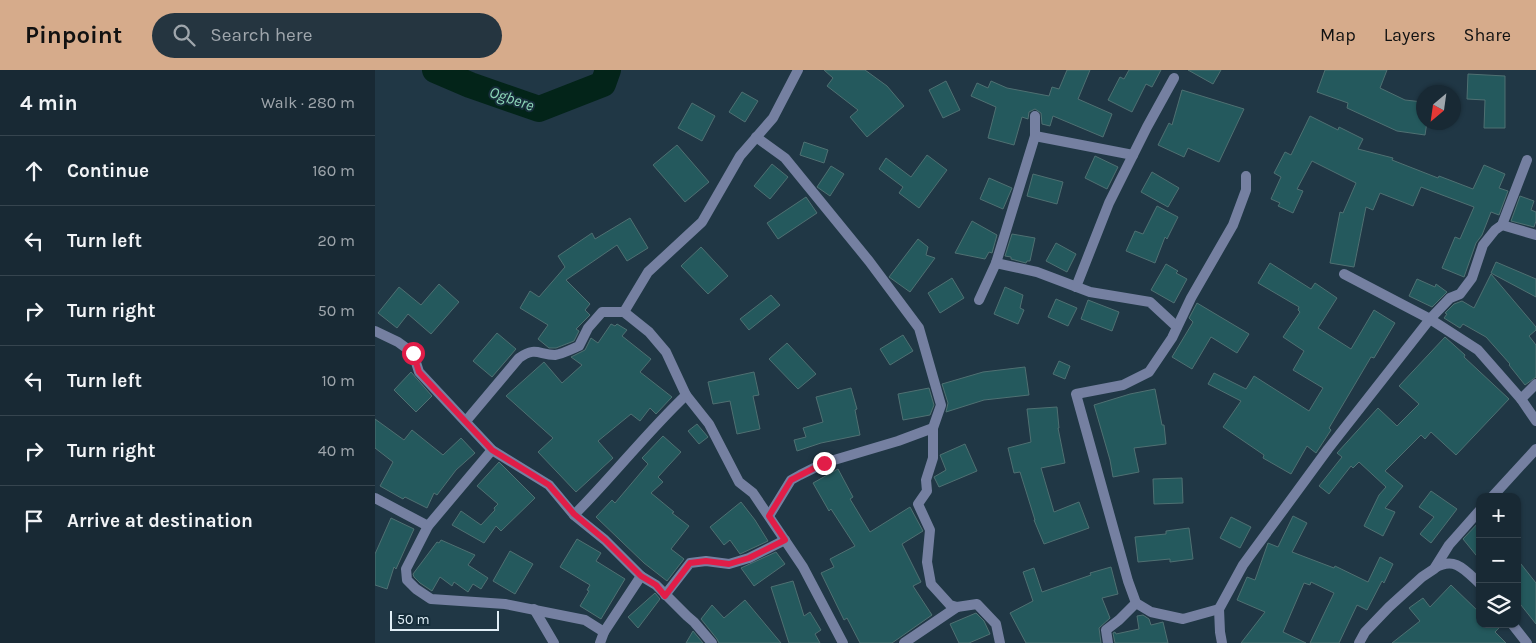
<!DOCTYPE html>
<meta charset="utf-8">
<style>
:root{--surface:#182934;--page:#253540;--text:#f1f3f6;--muted:#9fa6ac;--line:#36454f;--accent:#d6ab8b}
body{margin:0;font-family:Karla,sans-serif;background:var(--page);color:var(--text)}
.controls{position:absolute;right:15px;bottom:15px;display:grid;overflow:hidden;border-radius:10px;box-shadow:0 1px 4px #0004}
.controls button{width:45px;height:45px;display:grid;place-items:center;padding:0;border:0;border-bottom:1px solid var(--line);background:var(--surface);color:var(--text);font:25px sans-serif}
.compass{position:absolute;left:1041px;top:15px;width:45px;height:45px;border-radius:50%;background:var(--surface);box-shadow:0 1px 4px #0004;rotate:209deg}
.scale{position:absolute;left:15px;bottom:12px;width:109px;box-sizing:border-box;padding-left:5px;border:2px solid #e0eef6;border-top:0;font-size:14px;line-height:18px;white-space:nowrap;color:#e0eef6;-webkit-text-stroke:4px #162d3a;paint-order:stroke}
.stop{position:absolute;width:15px;height:15px;margin:-11px;border:4px solid #e11d48;border-radius:50%;background:#fff}
.stop.end{background:#e11d48;border-color:#fff;box-shadow:0 1px 5px #0008}
.list{margin:0;padding:0;list-style:none}
h2{display:flex;justify-content:space-between;align-items:center;height:65px;margin:0;padding:0 20px;font-size:21px}
h2 small{font-size:16px;font-weight:400;color:var(--muted)}
.list li{display:grid;grid-template-columns:32px 1fr auto;gap:15px;align-items:center;box-sizing:border-box;height:70px;padding:0 20px;border-top:1px solid var(--line)}
.list b{display:block;font-size:19px;white-space:nowrap}
.list em{font-size:16px;font-style:normal;color:var(--muted)}
.icon{flex:none;width:28px;height:28px;fill:none;stroke:currentColor;stroke-width:2;stroke-linecap:round;stroke-linejoin:round}
.map{position:relative;flex:none;width:1161px;height:573px;overflow:hidden}
header{display:flex;align-items:center;gap:30px;box-sizing:border-box;height:70px;padding:0 25px;background:var(--accent);color:#111}
header strong{font-size:24px}
nav{display:flex;gap:28px;margin-inline-start:auto;font-size:18px}
.search{width:350px;height:45px;background:var(--page);display:flex;align-items:center;gap:12px;box-sizing:border-box;padding:0 18px;border-radius:28px;color:var(--muted);font-size:19px}
main{display:flex}
aside{flex:1;background:var(--surface)}
.map>svg:first-child{display:block}
.lines{fill:none;stroke-linecap:round;stroke-linejoin:round}
.river{stroke:#032419;stroke-width:26}
.building{fill:#24595d;stroke:#4f7072}
.minor{stroke:#7580a1;stroke-width:10}
.route{stroke:#e11d48;stroke-width:6}
.labels{text-anchor:middle;stroke-width:4;stroke-linejoin:round;paint-order:stroke}
.water-label{font-size:16px;font-style:italic;fill:#8dd6b8;stroke:#162d3a}
</style>
<header>
<strong>Pinpoint</strong>
<div class="search"><svg class="icon" aria-label="search" viewBox="0 0 24 24"><circle cx="10" cy="10" r="6"/><path d="M15 15l6 6"/></svg>Search here</div>
<nav><a>Map</a><a>Layers</a><a>Share</a></nav>
</header>
<main>
<aside>
<h2>4 min<small>Walk · 280 m</small></h2>
<ul class="list">
<li><svg class="icon" aria-label="ahead" viewBox="0 0 24 24"><path d="M12 20V5M6 11l6-6 6 6"/></svg><div><b>Continue</b></div><em>160 m</em></li>
<li><svg class="icon" aria-label="left" viewBox="0 0 24 24"><path d="M17 20v-9H6M10 6l-5 5 5 5"/></svg><div><b>Turn left</b></div><em>20 m</em></li>
<li><svg class="icon" aria-label="right" viewBox="0 0 24 24"><path d="M7 20v-9h11M14 6l5 5-5 5"/></svg><div><b>Turn right</b></div><em>50 m</em></li>
<li><svg class="icon" aria-label="left" viewBox="0 0 24 24"><path d="M17 20v-9H6M10 6l-5 5 5 5"/></svg><div><b>Turn left</b></div><em>10 m</em></li>
<li><svg class="icon" aria-label="right" viewBox="0 0 24 24"><path d="M7 20v-9h11M14 6l5 5-5 5"/></svg><div><b>Turn right</b></div><em>40 m</em></li>
<li><svg class="icon" aria-label="arrive" viewBox="0 0 24 24"><path d="M6 21V4h12l-3 4 3 4H6"/></svg><div><b>Arrive at destination</b></div></li>
</ul>
</aside>
<div class="map">
<svg width="1161" height="573" viewBox="0 0 1161 573">
<rect width="100%" height="100%" fill="#203745"/>
<g class="lines">
<polyline class="river" points="60,0 95,15 164,39 228,14 233,0"/>
</g>
<g class="building">
<polygon points="449,0 490,0 512,16 529,36 492,67 475,47 483,40 452,16 458,8"/>
<polygon points="692,0 715,0 703,29 737,44 728,67 678,46 675,56 667,54 666,43 660,39 654,42 653,49 647,47 639,75 613,68 621,37 596,26 602,13 613,18 616,11 632,18 674,26 677,17 684,19"/>
<polygon points="754,0 786,0 777,17 771,14 757,42 733,30 745,7 749,9"/>
<polygon points="813,0 846,0 838,14"/>
<polygon points="950,0 1012,0 1005,18 1030,30 1048,32 1048,52 1052,52 1050,65 1022,61 972,38 973,33 942,22"/>
<polygon points="1093,4 1130,6 1130,58 1109,58 1110,30 1092,29"/>
<polygon points="571,11 585,40 568,48 554,20"/>
<polygon points="807,20 869,39 844,92 813,78 809,87 783,75 794,53 797,55"/>
<polygon points="367,22 383,31 370,52 354,42"/>
<polygon points="317,33 340,46 327,71 303,58"/>
<polygon points="935,46 963,60 964,57 988,69 983,79 1018,88 1017,90 1063,108 1064,106 1098,119 1109,95 1130,104 1124,118 1133,121 1124,145 1116,142 1107,165 1101,173 1089,207 1067,198 1080,167 1085,169 1099,137 1046,117 1038,136 1005,123 998,140 991,137 979,197 955,193 965,142 968,143 981,113 937,91 922,119 928,121 918,143 903,136 905,133 896,129 906,107 899,103 910,82 916,85"/>
<polygon points="429,72 453,80 449,93 425,85"/>
<polygon points="302,75 334,112 310,132 278,95"/>
<polygon points="552,85 572,100 544,138 524,123 528,117 504,99 511,88 536,107"/>
<polygon points="720,86 743,97 732,119 710,108"/>
<polygon points="397,94 413,107 395,129 379,116"/>
<polygon points="456,96 469,104 455,126 442,117"/>
<polygon points="777,102 804,118 793,137 766,122"/>
<polygon points="658,104 688,112 682,134 652,126"/>
<polygon points="614,108 637,118 628,139 605,129"/>
<polygon points="1145,126 1159,131 1156,140 1161,142 1161,151 1159,157 1136,151"/>
<polygon points="431,127 442,143 403,169 392,153"/>
<polygon points="782,136 803,147 792,169 790,167 780,193 751,181 760,161 768,164"/>
<polygon points="255,148 273,178 252,191 242,175 191,210 215,234 210,240 215,245 201,259 204,261 199,271 181,278 174,278 163,269 173,255 145,238 155,221 164,227 190,197 183,186 217,163 220,169"/>
<polygon points="597,151 622,165 617,183 614,182 610,189 580,183"/>
<polygon points="637,164 660,168 655,191 652,191 651,193 636,189 636,187 630,186"/>
<polygon points="543,169 553,177 551,185 560,188 535,222 514,207"/>
<polygon points="681,173 701,184 692,202 671,191"/>
<polygon points="326,177 353,206 333,224 306,196"/>
<polygon points="1121,192 1161,209 1161,227 1116,203"/>
<polygon points="895,193 936,219 940,213 962,228 943,258 976,279 999,240 1020,253 999,288 996,287 954,358 956,360 941,383 932,376 916,404 888,388 889,385 848,357 866,331 833,314 839,303 871,319 879,306 934,341 948,318 918,300 929,281 908,267 925,242 923,240 924,237 883,213"/>
<polygon points="791,194 803,201 801,203 812,209 799,233 776,220"/>
<polygon points="1116,204 1161,257 1161,260 1154,266 1161,275 1161,307 1150,315 1134,295 1135,294 1111,267 1088,254 1085,258 1069,248 1072,244 1070,243 1079,234 1087,231 1099,238"/>
<polygon points="577,208 589,228 565,243 553,223"/>
<polygon points="1042,209 1060,217 1061,214 1072,222 1057,237 1034,226"/>
<polygon points="64,214 84,232 56,264 33,244 22,258 3,243 24,217 46,235"/>
<polygon points="630,217 648,225 645,238 649,240 643,254 619,244"/>
<polygon points="396,225 405,235 374,260 365,249"/>
<polygon points="681,229 702,238 693,256 673,247"/>
<polygon points="713,230 744,242 737,261 706,249"/>
<polygon points="822,233 874,264 862,283 836,267 817,299 797,287 818,252 814,248"/>
<polygon points="236,254 240,256 242,254 252,260 247,266 276,289 265,302 297,327 281,344 275,338 265,351 256,344 223,371 238,388 201,422 163,382 178,368 131,326 169,292 187,313 207,295 196,287 210,280 216,268 223,273"/>
<polygon points="122,263 141,279 117,307 98,291"/>
<polygon points="528,265 538,281 515,295 505,279"/>
<polygon points="1070,267 1090,285 1089,287 1134,329 1081,385 1056,362 1050,369 1046,365 1010,401 1028,416 1010,438 1020,442 1008,466 989,456 1004,425 1011,417 984,392 978,398 976,396 954,424 944,416 967,387 962,383 1003,338 1022,356 1044,334 1024,316"/>
<polygon points="412,273 441,304 423,319 394,289"/>
<polygon points="684,291 695,296 690,309 678,304"/>
<polygon points="650,297 654,325 609,330 571,342 573,333 567,314 608,302"/>
<polygon points="36,302 57,326 41,342 19,320"/>
<polygon points="379,302 384,325 378,326 385,359 362,364 355,331 338,334 333,312"/>
<polygon points="476,318 482,339 480,340 485,365 446,373 422,381 419,370 431,367 428,358 448,352 441,327"/>
<polygon points="554,318 559,335 555,345 528,350 523,324"/>
<polygon points="780,319 787,355 789,355 791,374 759,378 764,402 738,407 735,390 719,335 755,324"/>
<polygon points="682,337 684,358 683,358 690,393 666,398 679,442 704,432 714,458 669,474 659,450 660,450 645,402 639,403 633,378 656,372 652,339"/>
<polygon points="0,349 29,370 37,360 68,385 86,368 100,383 81,400 62,425 59,423 52,438 30,427 28,429 5,416 18,392 0,378"/>
<polygon points="322,354 333,367 324,374 313,361"/>
<polygon points="288,366 306,382 283,407 288,412 276,423 299,442 297,443 314,456 296,479 309,489 292,511 269,493 221,447 237,430 240,433 273,394 267,388"/>
<polygon points="590,374 602,401 564,417 559,407 571,400 565,385"/>
<polygon points="124,392 160,428 126,461 121,456 109,473 77,455 86,441 106,455 120,440 119,438 123,434 102,416"/>
<polygon points="463,399 478,427 475,429 495,462 535,437 548,461 527,474 546,512 538,516 557,545 517,573 485,573 472,548 469,550 446,503 459,497 455,489 480,476 456,439 454,441 438,413"/>
<polygon points="807,408 808,433 779,434 778,409"/>
<polygon points="1056,421 1082,439 1056,473 1045,464 1059,447 1044,437"/>
<polygon points="366,432 380,450 393,471 365,484 355,470 349,475 335,457"/>
<polygon points="918,446 932,453 917,482 959,498 960,496 993,512 1005,487 1018,494 1009,513 1007,511 992,540 982,535 964,573 935,573 959,523 936,512 935,515 929,513 908,562 931,573 866,573 890,542 862,530 872,507 880,510 893,473 903,477"/>
<polygon points="856,447 876,457 865,478 845,468"/>
<polygon points="16,448 39,459 21,499 19,497 12,519 0,515 0,484"/>
<polygon points="1105,451 1105,490 1088,469"/>
<polygon points="814,458 818,489 795,492 795,489 763,492 760,467 791,464 791,461"/>
<polygon points="202,469 226,483 221,491 250,509 226,549 205,536 214,521 212,520 215,515 185,497"/>
<polygon points="66,470 100,485 93,495 113,508 106,519 98,514 93,522 79,512 77,516 65,507 57,521 45,513 39,507 38,504 62,472 64,473"/>
<polygon points="135,481 158,494 140,524 118,511"/>
<polygon points="401,482 410,494 379,516 366,498"/>
<polygon points="1142,489 1161,513 1161,554 1142,530"/>
<polygon points="736,497 743,524 727,528 735,548 724,558 726,573 651,573 635,543 658,531 648,502 659,498 667,522 716,505 715,503"/>
<polygon points="418,511 429,546 435,542 446,560 440,564 445,573 414,573 396,517"/>
<polygon points="1076,515 1105,543 1105,554 1128,554 1120,562 1131,573 1017,573 1045,551 1034,538 1048,528 1055,537"/>
<polygon points="280,523 285,529 263,558 253,547"/>
<polygon points="370,530 406,573 344,573 342,569 326,549 337,535 349,548"/>
<polygon points="601,543 609,551 615,564 594,573 584,573 575,554"/>
<polygon points="768,545 774,549 776,555 788,552 793,573 740,573 738,563 740,562 741,564 764,559 762,546"/>
<polygon points="318,561 328,573 311,573"/>
</g>
<g class="lines">
<g class="minor">
<polyline points="660,66 758,85"/>
<polyline points="381,67 410,88 494,191 544,258 566,335 558,358 558,388 551,410 552,421 543,434 555,460 552,492 556,514 575,535 582,537 602,534 621,554 625,573"/>
<polyline points="1127,155 1161,165"/>
<polyline points="621,193 662,202 715,222 775,232 802,257"/>
<polyline points="969,204 1055,249 1103,280 1146,329 1161,351"/>
<polyline points="701,217 734,133 772,57 799,8"/>
<polyline points="604,230 621,193 660,66 660,46"/>
<polyline points="249,242 273,202 327,152 365,86 398,48 423,0"/>
<polyline points="0,261 23,272 38,283 44,302 117,380 174,415 199,445 230,470 266,506 281,515 312,546 319,552 337,573"/>
<polyline points="1146,329 1161,314"/>
<path d="M 91,351 L 144,288 C 161,276 164,285 180,285 C 187,284 197,279 204,276 L 213,258 L 227,242 L 249,242 L 274,262 L 291,282 L 311,325 L 334,354 L 364,412 L 378,423 L 428,497 L 468,573"/>
<polyline points="117,380 53,456 31,499 32,510 41,519 56,529 130,534 210,550 229,562"/>
<polyline points="1117,427 1161,379"/>
<polyline points="0,428 53,456"/>
<path d="M 199,445 C 238,406 271,363 311,325"/>
<polyline points="394,446 416,410 425,405 449,393 523,371 558,358"/>
<path d="M 1060,498 C 1080,486 1090,500 1105,514"/>
<polyline points="290,525 315,493 331,491 354,494 374,488 410,470"/>
<polyline points="159,539 179,573"/>
<polyline points="844,539 808,549 776,542 761,533 753,511 701,324 748,315 774,302 797,268 816,228 858,155 871,120 871,106"/>
<polyline points="1137,554 1152,573"/>
<polyline points="225,573 229,562 266,506"/>
<polyline points="529,573 582,537"/>
<polyline points="733,573 731,560 744,550 761,533"/>
<polyline points="847,573 845,562 844,539 868,495 953,379 1055,249 1075,228 1085,224 1097,208 1108,175 1120,160 1127,155 1152,90"/>
<polyline points="984,573 990,562 1014,537 1047,507 1059,499 1074,475 1105,440"/>
</g>
</g>
<g class="lines">
<polyline class="route" points="38,283 44,302 117,380 174,415 199,444 230,470 266,506 281,515 290,526 315,493 331,491 354,494 374,488 410,470 394,446 416,410 449,393"/>
</g>
<g class="labels">
<g class="water-label">
<text transform="translate(137 28) rotate(19)" y="6">Ogbere</text>
</g>
</g>
</svg>
<div class="controls">
<button>+</button>
<button>−</button>
<button><svg class="icon" aria-label="layers" viewBox="0 0 24 24"><path d="M12 4l9 5-9 5-9-5zM3 14l9 5 9-5"/></svg></button>
</div>
<svg class="compass" viewBox="-18 -18 36 36"><path d="M0-13l5 13h-10z" fill="#e53935"/><path d="M0 13l5-13h-10z" fill="#9fa6ac"/></svg>
<div class="scale">50 m</div>
<div class="stop" style="left:38px;top:283px"></div>
<div class="stop end" style="left:449px;top:393px"></div>
</div>
</main>
